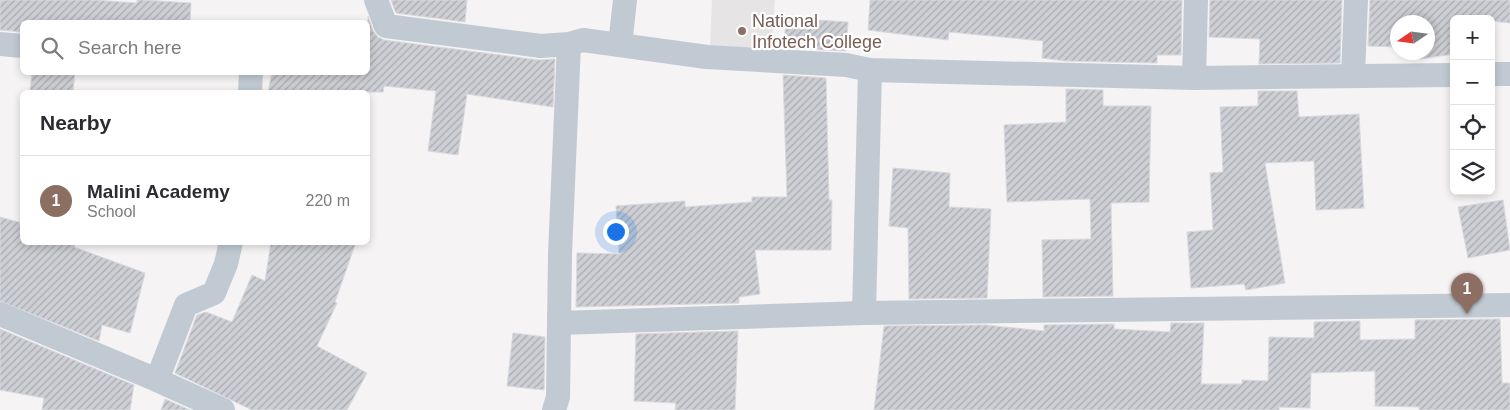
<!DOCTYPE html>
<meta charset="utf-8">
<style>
:root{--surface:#fff;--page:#f2f2f3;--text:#2b2b33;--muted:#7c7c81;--line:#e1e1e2;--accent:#111827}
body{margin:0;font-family:Arial,sans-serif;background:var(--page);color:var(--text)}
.controls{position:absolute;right:15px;top:15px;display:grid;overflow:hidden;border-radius:8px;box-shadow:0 2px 8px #0003}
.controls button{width:45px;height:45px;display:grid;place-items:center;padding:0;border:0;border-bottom:1px solid var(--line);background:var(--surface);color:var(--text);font:25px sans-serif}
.compass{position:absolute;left:1390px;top:15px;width:45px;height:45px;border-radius:50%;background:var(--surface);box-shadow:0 2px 8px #0003;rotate:257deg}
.you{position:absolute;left:615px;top:231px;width:18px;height:18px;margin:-12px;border:4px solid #fff;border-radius:50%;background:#1a73e8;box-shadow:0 0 0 8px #1a73e833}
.badge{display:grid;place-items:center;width:32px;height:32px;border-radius:50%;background:var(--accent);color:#fff;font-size:16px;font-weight:700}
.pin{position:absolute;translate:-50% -41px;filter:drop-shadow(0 1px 2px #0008)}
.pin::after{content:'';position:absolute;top:26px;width:18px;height:15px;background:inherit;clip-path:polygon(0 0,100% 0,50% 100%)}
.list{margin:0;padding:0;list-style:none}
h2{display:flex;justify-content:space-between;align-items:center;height:65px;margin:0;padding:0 20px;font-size:21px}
h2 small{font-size:16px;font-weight:400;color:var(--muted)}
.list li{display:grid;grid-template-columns:32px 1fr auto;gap:15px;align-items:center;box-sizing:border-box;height:90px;padding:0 20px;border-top:1px solid var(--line)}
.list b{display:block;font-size:19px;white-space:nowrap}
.list p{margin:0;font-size:16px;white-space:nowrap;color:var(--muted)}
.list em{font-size:16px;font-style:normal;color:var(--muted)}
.icon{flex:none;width:28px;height:28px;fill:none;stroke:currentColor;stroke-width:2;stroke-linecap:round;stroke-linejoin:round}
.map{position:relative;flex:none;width:1510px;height:410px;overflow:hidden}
.search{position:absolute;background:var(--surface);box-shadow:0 2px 8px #0003;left:20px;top:20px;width:350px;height:55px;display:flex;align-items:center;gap:12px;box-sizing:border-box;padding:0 18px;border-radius:8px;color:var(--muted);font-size:19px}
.panel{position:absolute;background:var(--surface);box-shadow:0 2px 8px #0003;left:20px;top:90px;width:350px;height:155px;border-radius:8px}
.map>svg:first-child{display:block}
.education{fill:#e6e4e5}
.building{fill:url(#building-hatch);stroke:#d7d9de}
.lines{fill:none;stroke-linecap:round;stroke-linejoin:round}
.street{stroke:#c1cad2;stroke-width:24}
.education-dot{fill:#8d6e63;stroke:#fff;stroke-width:2}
.labels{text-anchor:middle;stroke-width:4.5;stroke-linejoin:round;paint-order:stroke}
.education-label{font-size:18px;fill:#785e54;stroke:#fff;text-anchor:start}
</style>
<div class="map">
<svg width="1510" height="410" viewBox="0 0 1510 410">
<defs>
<pattern id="building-hatch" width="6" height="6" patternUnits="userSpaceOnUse" patternTransform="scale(1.25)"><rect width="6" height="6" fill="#cdcfd5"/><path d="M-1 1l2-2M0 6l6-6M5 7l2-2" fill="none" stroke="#a8abb0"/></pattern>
</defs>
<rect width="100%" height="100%" fill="#f5f3f3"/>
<polygon class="education" points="712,0 775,0 771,50 710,46"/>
<g class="building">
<polygon points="0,0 94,0 137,3 137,0 143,0 191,3 190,22 22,22 22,32 0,30"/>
<polygon points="391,0 467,0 465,22 396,13"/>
<polygon points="870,0 1182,0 1181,55 1157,55 1157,63 1066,61 1042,58 1043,41 949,32 948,40 868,30"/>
<polygon points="1210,0 1342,0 1340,63 1259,64 1260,39 1209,37"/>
<polygon points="1370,0 1510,0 1510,23 1491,21 1491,19 1454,16 1454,54 1420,59 1419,52 1428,52 1428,22 1398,22 1398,47 1368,46"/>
<polygon points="368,16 373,31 378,37 384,40 539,60 555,59 553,107 467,94 458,155 428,151 436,91 384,86 383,92 268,92 272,72 368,72"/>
<polygon points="786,18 848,22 846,51 784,48"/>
<polygon points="32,72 75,72 73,92 30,92"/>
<polygon points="783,75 826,78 829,200 832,200 831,250 755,250 760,294 739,297 739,303 576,307 577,253 619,254 616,206 685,201 685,207 752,202 752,197 787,197"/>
<polygon points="1066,89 1103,90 1103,106 1151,106 1149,202 1111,203 1113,296 1043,297 1042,240 1091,239 1090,199 1007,202 1004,125 1066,122"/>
<polygon points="1258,91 1297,91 1299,117 1359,114 1364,208 1316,210 1314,161 1265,163 1285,283 1246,290 1244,284 1191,288 1187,232 1213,230 1210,173 1223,172 1220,107 1258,106"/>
<polygon points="893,168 950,173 949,207 991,209 987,298 909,299 908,228 889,226"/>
<polygon points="1503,200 1510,250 1468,258 1458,207"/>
<polygon points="0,217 22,223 22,242 76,242 74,247 145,273 130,333 102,325 99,341 0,301"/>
<polygon points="271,242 356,242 335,302 337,303 317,346 367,373 347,410 252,410 175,373 197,315 206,312 232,322 252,275 265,281"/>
<polygon points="1500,319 1502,383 1510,383 1510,410 1419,410 1419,407 1375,406 1375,371 1311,373 1310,408 1279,407 1279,410 874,410 884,326 986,325 1044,331 1044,325 1114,324 1114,329 1170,332 1171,323 1204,323 1201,384 1242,384 1242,380 1268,381 1269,337 1314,338 1314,322 1360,321 1360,340 1415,339 1415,320"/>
<polygon points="0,329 134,385 130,410 42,410 44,398 0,390"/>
<polygon points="738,331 735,410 675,410 676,403 634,401 636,334"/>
<polygon points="513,333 545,337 544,390 507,386"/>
<polygon points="165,399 190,410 161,410"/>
</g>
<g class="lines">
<g class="street">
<polyline points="376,0 386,26 541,46 569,44 583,40 707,57 846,65 870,70 1194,78 1454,75"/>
<polyline points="0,44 22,46"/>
<polyline points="620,45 625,0"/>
<polyline points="870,70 864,313 1510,305"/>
<polyline points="1491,74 1510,74"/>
<polyline points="1353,76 1356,0"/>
<polyline points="1194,78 1196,0"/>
<polyline points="250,92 251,72"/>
<polyline points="0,314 157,380 223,410"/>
<polyline points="559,323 864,313"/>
<polyline points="157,380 186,305 214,293 226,264 231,242"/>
<polyline points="554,410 558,397 560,254 569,44"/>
</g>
</g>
<circle class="education-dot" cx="742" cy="31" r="5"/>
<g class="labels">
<g class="education-label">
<text x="752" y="27">National<tspan x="752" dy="21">Infotech College</tspan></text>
</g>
</g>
</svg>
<div class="controls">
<button>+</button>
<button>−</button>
<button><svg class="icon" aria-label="locate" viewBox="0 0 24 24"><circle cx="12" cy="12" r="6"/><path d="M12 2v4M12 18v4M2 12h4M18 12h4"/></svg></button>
<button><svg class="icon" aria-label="layers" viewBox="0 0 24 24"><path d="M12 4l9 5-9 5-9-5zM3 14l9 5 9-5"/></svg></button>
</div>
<svg class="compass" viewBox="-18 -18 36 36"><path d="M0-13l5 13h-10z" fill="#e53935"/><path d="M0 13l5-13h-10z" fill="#7c7c81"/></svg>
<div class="you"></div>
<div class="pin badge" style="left:1467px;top:314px;background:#8d6e63">1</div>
<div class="search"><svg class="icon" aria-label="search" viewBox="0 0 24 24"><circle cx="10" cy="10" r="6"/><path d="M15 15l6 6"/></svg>Search here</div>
<section class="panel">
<h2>Nearby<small></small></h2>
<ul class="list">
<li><span class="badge" style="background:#8d6e63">1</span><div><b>Malini Academy</b><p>School</p></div><em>220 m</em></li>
</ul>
</section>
</div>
